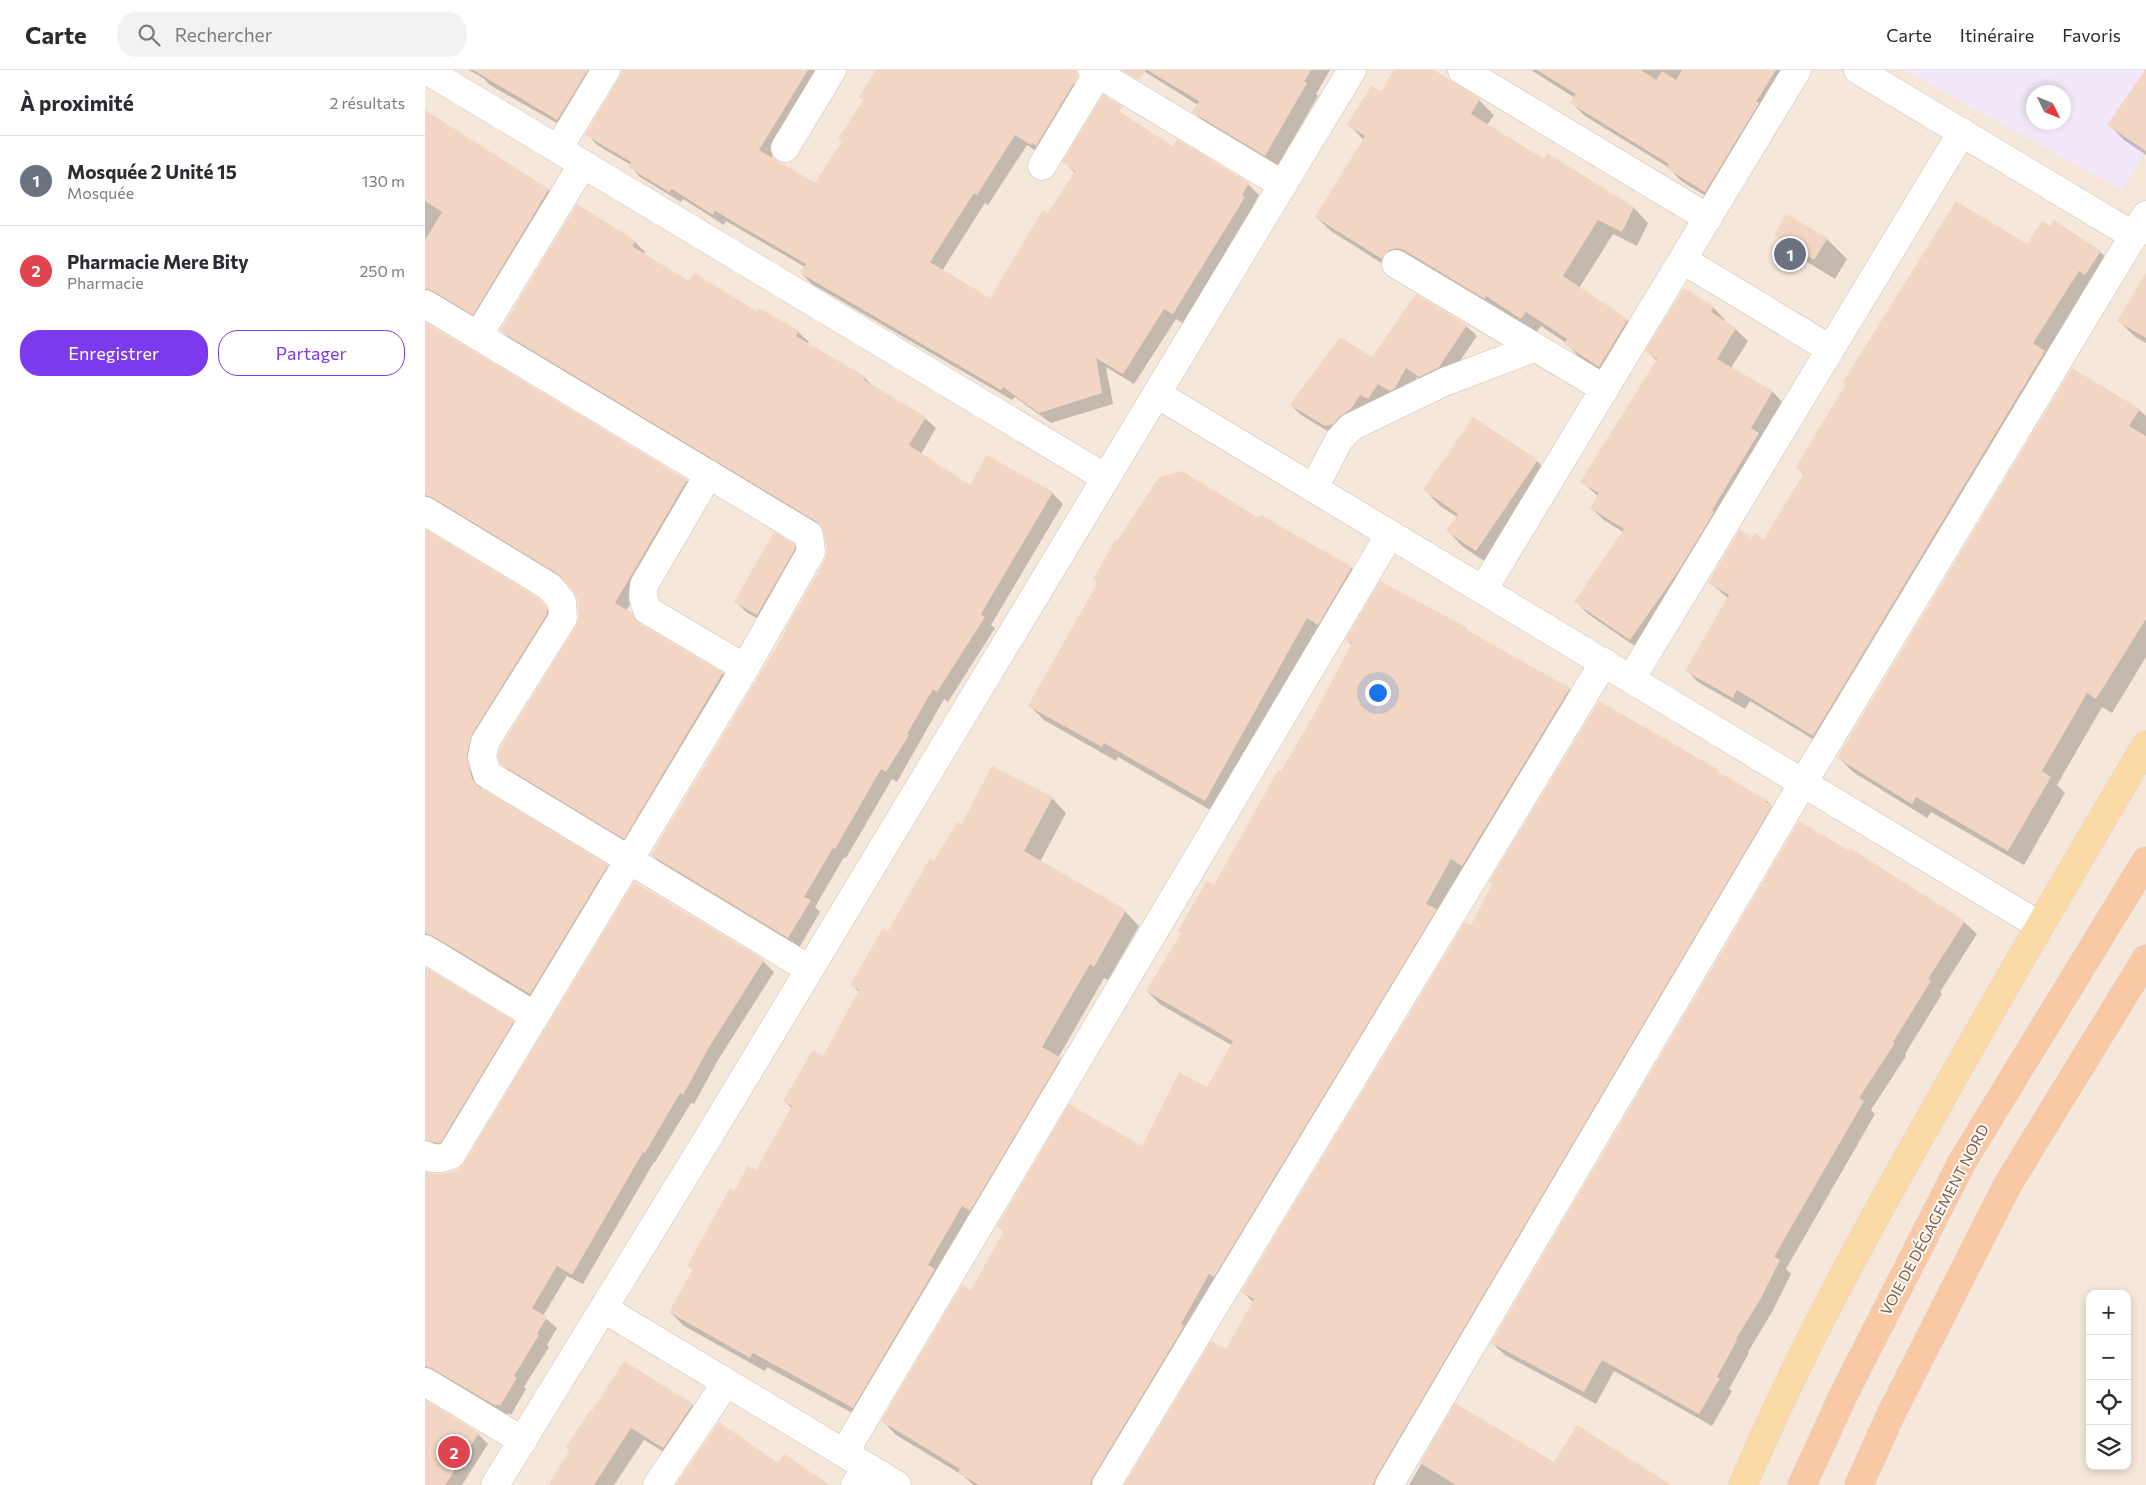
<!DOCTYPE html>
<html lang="fr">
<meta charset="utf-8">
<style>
:root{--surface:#fff;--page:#f2f2f3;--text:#2b2b33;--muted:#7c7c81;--line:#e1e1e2;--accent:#7c3aed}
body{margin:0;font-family:Commissioner,sans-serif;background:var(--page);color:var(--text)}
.controls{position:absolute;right:15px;bottom:15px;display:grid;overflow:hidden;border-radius:10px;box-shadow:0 2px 8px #0003}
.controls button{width:45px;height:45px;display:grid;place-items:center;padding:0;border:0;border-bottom:1px solid var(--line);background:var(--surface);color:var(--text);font:25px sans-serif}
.compass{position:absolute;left:1601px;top:15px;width:45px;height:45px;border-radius:50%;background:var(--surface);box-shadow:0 2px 8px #0003;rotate:133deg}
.you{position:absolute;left:952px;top:622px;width:18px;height:18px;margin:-12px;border:4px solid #fff;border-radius:50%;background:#1a73e8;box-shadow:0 0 0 8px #1a73e833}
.badge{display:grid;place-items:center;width:32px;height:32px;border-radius:50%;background:var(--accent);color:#fff;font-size:16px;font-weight:700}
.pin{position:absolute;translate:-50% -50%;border:2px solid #fff;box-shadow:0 1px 5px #0006}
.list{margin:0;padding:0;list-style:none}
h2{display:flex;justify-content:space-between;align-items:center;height:65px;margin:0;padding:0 20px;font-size:21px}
h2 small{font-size:16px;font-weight:400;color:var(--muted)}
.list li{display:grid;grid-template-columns:32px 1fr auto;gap:15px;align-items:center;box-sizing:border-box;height:90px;padding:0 20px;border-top:1px solid var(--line)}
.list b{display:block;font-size:19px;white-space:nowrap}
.list p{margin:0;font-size:16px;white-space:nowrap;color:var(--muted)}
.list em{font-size:16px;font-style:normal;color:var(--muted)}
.actions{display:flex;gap:10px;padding:15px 20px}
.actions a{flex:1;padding:11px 0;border:1px solid var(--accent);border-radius:20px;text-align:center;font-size:18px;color:var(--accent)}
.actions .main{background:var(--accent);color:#fff}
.icon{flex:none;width:28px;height:28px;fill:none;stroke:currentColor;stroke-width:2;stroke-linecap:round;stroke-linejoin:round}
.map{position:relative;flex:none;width:1721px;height:1415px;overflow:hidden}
header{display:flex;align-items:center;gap:30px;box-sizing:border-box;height:70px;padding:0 25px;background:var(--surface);border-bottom:1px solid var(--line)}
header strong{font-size:24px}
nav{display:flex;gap:28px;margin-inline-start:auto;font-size:18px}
.search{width:350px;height:45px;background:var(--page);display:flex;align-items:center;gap:12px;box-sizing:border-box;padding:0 18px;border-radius:20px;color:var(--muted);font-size:19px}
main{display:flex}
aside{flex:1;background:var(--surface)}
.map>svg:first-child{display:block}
.residential{fill:#f5e8da;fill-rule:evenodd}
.education{fill:#f3e8fa;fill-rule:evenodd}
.shadow{fill:#0003}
.building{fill:#f3d5c3}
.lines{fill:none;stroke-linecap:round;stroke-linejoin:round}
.minor-casing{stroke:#d1beb0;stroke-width:29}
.tertiary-casing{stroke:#d1beb0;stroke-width:29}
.primary-casing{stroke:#dad1cd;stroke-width:29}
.trunk-casing{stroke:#dad1cd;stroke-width:29}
.minor{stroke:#fff;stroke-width:28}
.tertiary{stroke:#fff;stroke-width:28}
.primary{stroke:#fbd9a5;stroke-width:28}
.trunk{stroke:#f9c8a4;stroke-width:28}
.labels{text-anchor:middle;stroke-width:4;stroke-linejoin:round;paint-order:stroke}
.street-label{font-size:15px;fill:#7a5c4d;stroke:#fffaf3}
</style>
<header>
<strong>Carte</strong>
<div class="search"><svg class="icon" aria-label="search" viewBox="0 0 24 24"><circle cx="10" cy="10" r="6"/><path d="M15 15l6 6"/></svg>Rechercher</div>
<nav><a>Carte</a><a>Itinéraire</a><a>Favoris</a></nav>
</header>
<main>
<aside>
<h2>À proximité<small>2 résultats</small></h2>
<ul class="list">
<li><span class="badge" style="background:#6b7280">1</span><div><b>Mosquée 2 Unité 15</b><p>Mosquée</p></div><em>130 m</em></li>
<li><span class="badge" style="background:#e0444e">2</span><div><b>Pharmacie Mere Bity</b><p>Pharmacie</p></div><em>250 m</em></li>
</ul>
<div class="actions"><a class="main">Enregistrer</a><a>Partager</a></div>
</aside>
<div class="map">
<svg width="1721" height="1415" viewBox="0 0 1721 1415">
<rect width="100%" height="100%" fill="#fdf6ec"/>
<path class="residential" d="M 0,0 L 1721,0 L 1721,1415 L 0,1415 ZM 1608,22 L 1638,22 L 1638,52 L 1608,52 ZM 1665,1224 L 1702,1224 L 1702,1396 L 1665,1396 Z"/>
<path class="education" d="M 1479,0 L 1721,0 L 1721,81 L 1697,120 ZM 1608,22 L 1638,22 L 1638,52 L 1608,52 Z"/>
<g class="shadow">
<polygon points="44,0 181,0 144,60 65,15 58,8"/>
<polygon points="198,0 406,0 393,12 346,88 390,114 418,72 414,69 439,30 452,0 627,0 649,13 660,24 617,85 602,75 563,135 560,133 517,201 565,230 650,103 639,92 676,30 748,77 823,114 834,125 828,136 830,138 759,254 751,249 709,314 681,297 688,334 626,353 590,327 587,330 387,214 376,203 380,197 301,151 299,155 258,129 256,132 215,107 205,96 206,95 172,75 162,64 196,8"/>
<polygon points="717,0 905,0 891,24 893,26 852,97 781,54 769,42 773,35"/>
<polygon points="970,0 1006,0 1054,30 1069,45 1062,55 1119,90 1122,85 1209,138 1223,153 1212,176 1188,164 1154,218 1202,250 1217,265 1189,311 1155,288 1141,273 1116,256 1111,263 1076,240 1075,243 972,203 906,161 891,147 939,70 924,55 957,23"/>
<polygon points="1106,0 1372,0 1294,134 1256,111 1243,97 1160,46 1147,33 1150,28"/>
<polygon points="1721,0 1721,85 1699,70 1684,55"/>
<polygon points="3,43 124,120 135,131 59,255 0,224 0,45"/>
<polygon points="1350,164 1402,169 1422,189 1410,209 1371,185"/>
<polygon points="210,172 220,182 219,185 264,213 373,262 384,272 382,274 440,308 449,318 500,348 511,358 496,384 546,417 563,387 627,423 638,434 566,555 570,558 523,632 519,629 472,712 467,709 421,788 419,787 390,837 395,842 374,878 238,795 227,785 363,561 401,490 403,480 401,462 398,458 87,271 76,260"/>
<polygon points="1603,176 1675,182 1687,193 1666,212 1621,283 1631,294 1401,677 1325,631 1320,639 1273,612 1261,600 1304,529 1284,512 1327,469 1340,470 1379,405 1372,397"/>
<polygon points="1721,205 1721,273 1709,266 1694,251"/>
<polygon points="1288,237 1300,250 1299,252 1310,259 1323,271 1306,298 1348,322 1360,335 1217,581 1163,544 1151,532 1198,462 1179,450 1166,438 1174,427 1157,412 1232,291 1222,281"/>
<polygon points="0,254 262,411 272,421 201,541 219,558 298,604 308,615 210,778 87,704 76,693 152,557 155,547 154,531 150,522 142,512 20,438 0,440"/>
<polygon points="1041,256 1052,266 1024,307 1005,316 992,307 980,329 976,330 964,323 953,338 911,366 876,345 866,335 948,289"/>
<polygon points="1714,340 1721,346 1721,587 1687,643 1677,637 1632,715 1640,723 1599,795 1506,742 1502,748 1428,702 1413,687"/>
<polygon points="1112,391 1127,406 1067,496 1038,477 1023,461 1032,447 1015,436 1000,420"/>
<polygon points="837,447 927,498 941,512 794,745 693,687 691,691 619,650 604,635 673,513 669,509 835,450"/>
<polygon points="0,461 114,530 132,550 52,696 57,721 182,796 192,807 115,934 0,878"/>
<polygon points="369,475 379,486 343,554 321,542 311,532"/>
<polygon points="1040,558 1046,564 1144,619 1158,632 684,1415 548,1415 539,1406 471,1365 458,1351 546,1221 579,1162 573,1156 718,1077 783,1018 808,976 736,935 722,921 757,864 754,861 789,816 894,637 927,575 922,570"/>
<polygon points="1174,632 1342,731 1355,745 967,1415 701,1415 801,1281 829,1233 818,1222 1047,857"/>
<polygon points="627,728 641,743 615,792 700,841 714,856 683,910 679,908 633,988 649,1003 442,1351 342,1297 340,1301 259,1256 245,1242 268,1200 264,1195 310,1122 331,1101 367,1038 359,1031 398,988 434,922 427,915 537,757"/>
<polygon points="210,813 338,891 349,902 293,990 269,1034 266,1033 230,1092 229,1092 158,1214 142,1206 118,1246 132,1258 122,1275 124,1277 99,1317 101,1319 86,1345 83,1343 81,1346 0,1312 0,1103 13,1105 32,1101 40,1094"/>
<polygon points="1539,852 1552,864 1515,922 1517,924 1480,984 1481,986 1446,1040 1450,1044 1361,1199 1366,1204 1347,1242 1323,1282 1324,1283 1304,1319 1307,1321 1287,1356 1189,1301 1171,1334 1080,1285 1067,1273"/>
<polygon points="0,899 88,952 98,963 26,1082 0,1084"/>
<polygon points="0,1332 53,1364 63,1374 37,1415 0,1415"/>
<polygon points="267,1335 280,1347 251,1389 219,1370 189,1415 124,1415 146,1381 142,1377"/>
<polygon points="1031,1335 1129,1394 1243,1415 984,1415"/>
</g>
<g class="building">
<polygon points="48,0 163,0 132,50"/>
<polygon points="197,0 383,0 334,80 390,113 417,71 413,69 438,30 434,27 451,0 651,0 653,6 611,76 607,73 606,75 590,65 552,125 549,123 505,192 565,228 618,140 623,143 650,101 637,92 678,25 698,37 694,42 748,76 752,69 824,113 817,125 820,127 748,244 739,239 698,304 671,288 677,323 614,343 578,317 576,320 375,203 381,194 290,141 288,145 247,119 244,122 203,97 206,92 160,65 194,8"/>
<polygon points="697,0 721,0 714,10"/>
<polygon points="722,0 886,0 879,12 882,13 840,86 767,42 774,31"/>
<polygon points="969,0 1009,0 1055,29 1046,44 1119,89 1122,83 1209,137 1197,162 1173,150 1138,206 1203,249 1174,297 1139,274 1142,269 1101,242 1096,249 1061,226 1060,229 979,180 972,178 964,180 957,189 890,147 940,66 922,55 946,16 956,21"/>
<polygon points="1112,0 1216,0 1231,10 1237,1 1251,10 1257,0 1351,0 1331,32 1334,33 1280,122 1241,98 1244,94 1145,33 1151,24"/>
<polygon points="1720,0 1721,0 1721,81 1682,55"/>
<polygon points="0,40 124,119 48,245 8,221 0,218 0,170 17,142 0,131"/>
<polygon points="1531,131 1602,174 1617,151 1626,156 1629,150 1676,181 1660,205 1654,201 1608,273 1620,281 1388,666 1312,620 1308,628 1260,601 1304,525 1283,513 1315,459 1327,468 1330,463 1339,469 1379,403 1370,398 1421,314 1418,312"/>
<polygon points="152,134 211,171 207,176 264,211 269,203 333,242 334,238 374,261 371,266 441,307 439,310 501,347 484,375 545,415 562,385 628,422 556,544 560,547 512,622 508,619 482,664 484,665 461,702 456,699 410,779 408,778 379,827 386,830 363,868 226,785 361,561 360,560 400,490 402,480 399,463 392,452 75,261"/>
<polygon points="1361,144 1403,168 1389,190 1349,165"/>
<polygon points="1721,203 1721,268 1692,251"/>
<polygon points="1259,218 1289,236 1286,242 1311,258 1292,289 1348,321 1326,358 1334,363 1287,440 1289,442 1252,503 1205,570 1149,532 1199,459 1165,438 1174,423 1155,412 1232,289 1220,281"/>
<polygon points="991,224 1042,255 1014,297 994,307 981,298 970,318 965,321 953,314 943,329 935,325 926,339 915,346 908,354 900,356 865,335 915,267 947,287"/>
<polygon points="0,252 262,410 190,533 207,543 214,553 298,603 199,769 75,694 73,686 75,678 151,556 154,547 153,531 149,522 133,504 8,428 0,425"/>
<polygon points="1647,298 1715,339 1704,356 1721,366 1721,549 1671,629 1662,623 1617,701 1626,707 1583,781 1491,727 1487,734 1412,688"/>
<polygon points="1048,347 1113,390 1051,481 1021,461 1033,444 998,420"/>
<polygon points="757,401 834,448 836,445 927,497 893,555 882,548 780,731 679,673 677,677 603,636 673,512 668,509 690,470 692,471 734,407"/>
<polygon points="0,459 115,529 122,538 122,544 47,664 42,684 47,709 54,717 183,795 105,924 8,866 0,863"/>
<polygon points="349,462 369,474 370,479 332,545 309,532"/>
<polygon points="955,511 1041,557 1040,559 1145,618 1037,796 1026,789 1001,834 1012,839 789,1207 784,1204 756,1254 759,1256 668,1407 665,1415 554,1415 533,1402 535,1399 456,1351 537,1215 546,1220 579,1161 572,1157 644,1034 717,1076 754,1002 782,1017 808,971 721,921 756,863 752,862 782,811 789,815 853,700 856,702 893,637 927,573 920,570"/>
<polygon points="1174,631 1294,700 1293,702 1342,730 1341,732 1347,736 951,1407 948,1415 699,1415 786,1271 801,1279 829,1229 816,1222 1040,852 1046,855 1067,814 1064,812"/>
<polygon points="567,696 628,727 599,781 701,840 669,897 665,894 617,977 636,988 545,1141 537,1136 503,1195 510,1199 428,1338 328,1283 325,1288 244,1242 268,1199 262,1196 305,1118 309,1121 323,1096 331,1100 367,1036 358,1031 388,980 398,986 434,920 425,915 458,858 463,861 505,788 509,791 532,752 536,755"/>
<polygon points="1374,751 1423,780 1425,778 1540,851 1503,909 1506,911 1468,972 1470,973 1434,1028 1439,1031 1349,1187 1355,1190 1335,1230 1311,1269 1312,1270 1292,1307 1295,1308 1274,1344 1177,1290 1159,1322 1066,1273"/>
<polygon points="209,812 339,890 283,979 258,1025 255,1023 220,1083 218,1082 147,1205 132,1196 107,1238 122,1247 112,1264 114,1265 89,1306 92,1308 75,1336 72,1334 71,1336 8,1299 0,1296 0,1102 12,1104 22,1103 32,1100 39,1093"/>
<polygon points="0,897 89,951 16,1072 13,1073 0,1070"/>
<polygon points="199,1291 268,1334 238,1378 206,1358 169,1415 123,1415 145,1380 141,1377 165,1340 167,1341"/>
<polygon points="0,1330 54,1363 20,1415 0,1415"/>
<polygon points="1030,1333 1129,1392 1152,1355 1246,1415 1031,1415 995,1393"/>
<polygon points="294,1352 353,1393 359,1384 405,1415 251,1415"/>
</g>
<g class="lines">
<defs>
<g id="minor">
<polyline points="1,0 681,408"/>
<polyline points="667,0 858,115"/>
<polyline points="1037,0 1283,148"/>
<polyline points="1433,0 1709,166"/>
<polyline points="360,78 407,0"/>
<polyline points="133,79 181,0"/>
<polyline points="617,96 675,0"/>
<polyline points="1258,190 1405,279"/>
<polyline points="971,194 1180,319"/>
<path d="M 0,234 L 384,465 L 386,482 L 320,598 L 26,1085 C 16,1089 10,1090 0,1085"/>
<polyline points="53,266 158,94"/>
<polyline points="732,324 1614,855"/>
<polyline points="284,404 219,515 218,527 222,540 320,598"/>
<polyline points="889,418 914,370 926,357 1019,312 1109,278"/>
<polyline points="0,441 125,517 137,532 138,548 60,672 57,687 62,704 384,899"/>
<polyline points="1058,520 1372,0"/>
<polyline points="1206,609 1537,62"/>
<polyline points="0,879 110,946"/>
<polyline points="0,1312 98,1371"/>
<polyline points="419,1383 965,464"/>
<polyline points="232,1415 301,1313"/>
<polyline points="430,1415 442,1397"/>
<polyline points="681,1415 1179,592"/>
<polyline points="964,1415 1378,713 1721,145"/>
</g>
<g id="tertiary">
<polyline points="179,1239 472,1415"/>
<polyline points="70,1415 278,1076 927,0"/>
</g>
<path id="primary" d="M 1318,1415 C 1373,1285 1441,1161 1511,1038 C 1579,916 1650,795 1721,675"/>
<g id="trunk">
<polyline points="1377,1415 1418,1326 1537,1092 1721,791"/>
<polyline points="1434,1415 1466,1344 1583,1114 1721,889"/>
</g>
</defs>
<use href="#minor" class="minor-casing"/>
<use href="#tertiary" class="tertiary-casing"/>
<use href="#primary" class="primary-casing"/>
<use href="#trunk" class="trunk-casing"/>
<use href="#minor" class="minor"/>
<use href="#tertiary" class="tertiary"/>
<use href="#primary" class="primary"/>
<use href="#trunk" class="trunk"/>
</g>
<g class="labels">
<g class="street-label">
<text transform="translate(1510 1150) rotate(-62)" y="5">VOIE DE DÉGAGEMENT NORD</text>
</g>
</g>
</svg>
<div class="controls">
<button>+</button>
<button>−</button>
<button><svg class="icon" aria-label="locate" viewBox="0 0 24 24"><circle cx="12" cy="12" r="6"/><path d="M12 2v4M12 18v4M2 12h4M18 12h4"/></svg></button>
<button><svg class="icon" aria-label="layers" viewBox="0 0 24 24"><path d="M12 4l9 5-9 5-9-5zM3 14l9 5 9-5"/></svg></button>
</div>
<svg class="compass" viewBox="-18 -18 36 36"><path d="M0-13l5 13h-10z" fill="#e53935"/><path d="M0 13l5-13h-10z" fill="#7c7c81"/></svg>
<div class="you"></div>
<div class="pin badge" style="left:1365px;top:184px;background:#6b7280">1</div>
<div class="pin badge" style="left:29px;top:1382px;background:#e0444e">2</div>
</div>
</main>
